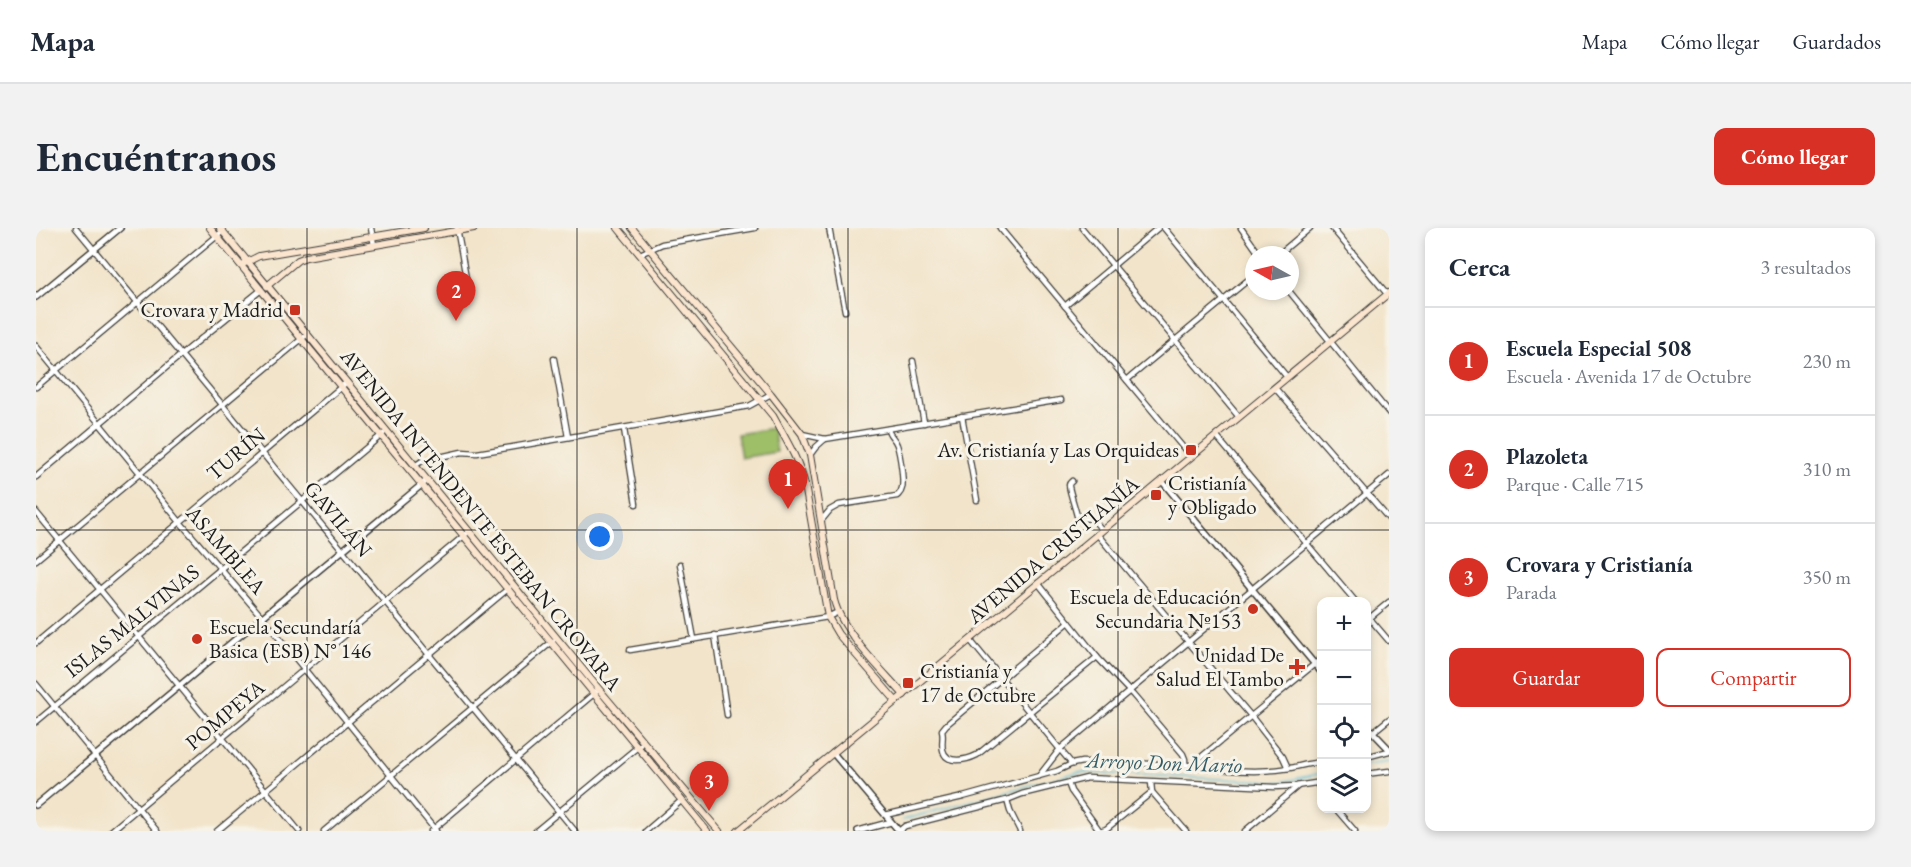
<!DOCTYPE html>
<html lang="es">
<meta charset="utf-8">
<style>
:root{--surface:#fff;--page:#f2f2f3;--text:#1f2937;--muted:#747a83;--line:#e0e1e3;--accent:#d93025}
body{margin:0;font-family:"EB Garamond",serif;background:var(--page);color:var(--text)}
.controls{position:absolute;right:18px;bottom:18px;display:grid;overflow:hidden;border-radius:12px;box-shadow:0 3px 9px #0003}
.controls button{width:54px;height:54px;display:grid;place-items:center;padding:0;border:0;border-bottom:2px solid var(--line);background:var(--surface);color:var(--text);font:30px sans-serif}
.compass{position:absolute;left:1209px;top:18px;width:54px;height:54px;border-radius:50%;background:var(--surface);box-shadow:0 3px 9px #0003;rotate:278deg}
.you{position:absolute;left:564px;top:309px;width:21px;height:21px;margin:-15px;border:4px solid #fff;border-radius:50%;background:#1a73e8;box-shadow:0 0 0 9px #1a73e833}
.badge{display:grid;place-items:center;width:39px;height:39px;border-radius:50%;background:var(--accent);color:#fff;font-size:20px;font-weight:700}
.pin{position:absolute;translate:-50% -50px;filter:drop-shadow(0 2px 3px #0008)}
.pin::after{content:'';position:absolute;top:32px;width:21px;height:18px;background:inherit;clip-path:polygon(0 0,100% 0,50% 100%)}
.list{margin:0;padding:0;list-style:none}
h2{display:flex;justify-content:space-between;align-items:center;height:78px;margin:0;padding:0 24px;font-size:26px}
h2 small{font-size:20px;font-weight:400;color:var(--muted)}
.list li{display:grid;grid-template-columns:39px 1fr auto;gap:18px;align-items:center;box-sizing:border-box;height:108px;padding:0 24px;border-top:2px solid var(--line)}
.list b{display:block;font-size:22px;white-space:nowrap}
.list p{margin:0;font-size:20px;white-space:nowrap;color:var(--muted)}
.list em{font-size:20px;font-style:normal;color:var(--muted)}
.actions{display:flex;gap:12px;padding:18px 24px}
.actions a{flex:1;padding:14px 0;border:2px solid var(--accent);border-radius:12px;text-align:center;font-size:21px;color:var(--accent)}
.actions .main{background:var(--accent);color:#fff}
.icon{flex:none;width:33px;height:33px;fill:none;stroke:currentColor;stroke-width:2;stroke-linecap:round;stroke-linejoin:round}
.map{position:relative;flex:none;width:1353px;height:603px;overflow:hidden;border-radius:12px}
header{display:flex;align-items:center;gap:36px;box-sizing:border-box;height:84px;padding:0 30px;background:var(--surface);border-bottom:2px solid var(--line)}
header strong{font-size:28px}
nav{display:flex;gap:33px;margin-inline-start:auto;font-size:21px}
.intro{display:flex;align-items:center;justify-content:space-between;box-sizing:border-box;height:144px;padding:0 36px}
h1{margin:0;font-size:42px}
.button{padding:15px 27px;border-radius:12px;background:var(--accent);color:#fff;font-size:21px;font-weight:700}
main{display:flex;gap:36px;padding:0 36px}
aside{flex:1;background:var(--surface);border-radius:12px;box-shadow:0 3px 9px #0003}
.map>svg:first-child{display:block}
.green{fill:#9ebf67;stroke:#5d6e42;stroke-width:1.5}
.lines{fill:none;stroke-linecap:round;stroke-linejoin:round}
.stream{stroke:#57bcd5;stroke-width:1.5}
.minor-casing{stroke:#3c3a36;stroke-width:7}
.tertiary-casing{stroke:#3c3a36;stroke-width:8}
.secondary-casing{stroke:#3c3a36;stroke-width:8}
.minor{stroke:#fff;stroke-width:4.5}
.tertiary{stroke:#fff;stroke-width:5}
.secondary{stroke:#fbe5cf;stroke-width:6}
.grid{fill:none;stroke:#1c1c1c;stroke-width:1.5;stroke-opacity:0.55}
.poi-dot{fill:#c8321e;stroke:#f7f3e8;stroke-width:2}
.labels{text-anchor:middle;stroke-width:6;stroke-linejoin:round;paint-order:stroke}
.poi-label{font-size:21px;fill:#1c1c1c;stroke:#f7f3e8;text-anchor:end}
.street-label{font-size:21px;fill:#1c1c1c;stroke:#f7f3e8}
.water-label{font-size:22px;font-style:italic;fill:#345c66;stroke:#f7f3e8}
</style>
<header>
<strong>Mapa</strong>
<nav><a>Mapa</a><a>Cómo llegar</a><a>Guardados</a></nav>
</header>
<div class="intro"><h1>Encuéntranos</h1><a class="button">Cómo llegar</a></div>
<main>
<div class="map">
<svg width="1353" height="603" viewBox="0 0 1353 603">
<rect width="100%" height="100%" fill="#f7f3e8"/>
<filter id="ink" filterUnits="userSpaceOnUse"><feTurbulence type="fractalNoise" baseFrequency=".0167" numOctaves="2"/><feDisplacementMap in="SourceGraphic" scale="12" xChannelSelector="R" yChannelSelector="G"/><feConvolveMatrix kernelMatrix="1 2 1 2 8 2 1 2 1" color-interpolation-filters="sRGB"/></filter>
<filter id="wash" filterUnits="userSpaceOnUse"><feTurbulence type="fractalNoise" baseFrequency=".008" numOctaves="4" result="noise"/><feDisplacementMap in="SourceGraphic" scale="24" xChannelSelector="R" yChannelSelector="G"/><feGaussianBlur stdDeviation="1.35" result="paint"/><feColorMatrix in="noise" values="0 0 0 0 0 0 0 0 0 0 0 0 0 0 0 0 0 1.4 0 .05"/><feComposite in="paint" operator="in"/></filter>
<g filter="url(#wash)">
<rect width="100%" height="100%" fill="#f2e4ca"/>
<polygon class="green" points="737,200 741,224 705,230 701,206"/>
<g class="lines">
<g class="stream">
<polyline points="1330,537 1353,534"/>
<polyline points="866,592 1043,544 1246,554 1286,545"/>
</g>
</g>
</g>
<g filter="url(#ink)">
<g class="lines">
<defs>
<g id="minor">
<polyline points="40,0 539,603"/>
<polyline points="335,0 338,17"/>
<polyline points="421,0 433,67"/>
<polyline points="793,0 809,83"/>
<polyline points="964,0 1155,229"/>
<polyline points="1046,0 1203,189"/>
<polyline points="1128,0 1251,149"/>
<polyline points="1205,0 1224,27"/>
<polyline points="1296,0 1352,67"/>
<polyline points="604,26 626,16 719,0"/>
<polyline points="1242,27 1274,0"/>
<polyline points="1253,63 1353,185"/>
<polyline points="1029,78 1122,0"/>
<polyline points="0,118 144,294 226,389 400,603"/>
<polyline points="518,131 532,209"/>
<polyline points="877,133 888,195"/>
<polyline points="1091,152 1218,47"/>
<polyline points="0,159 187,3"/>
<polyline points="1239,160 1353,291"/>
<polyline points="926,188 941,272"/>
<polyline points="588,201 600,276"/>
<polyline points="766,206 789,211 1025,172"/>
<polyline points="1180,208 1320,374"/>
<polyline points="774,227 780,219 789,211"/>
<polyline points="380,237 386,233 426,224 441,225 465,221 713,178 735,166"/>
<polyline points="0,249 145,127 225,62"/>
<path d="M 1036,253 C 1035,254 1033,255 1033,257 C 1032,258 1040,283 1041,288 L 1045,290 L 1057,291 L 1066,302"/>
<polyline points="0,284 263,603"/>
<path d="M 785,293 L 794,282 L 803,277 L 861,268 C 864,265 865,265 866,260 C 868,252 864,226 861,217 C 859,210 853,208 852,201"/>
<polyline points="1061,306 1215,488 1247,529 1252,540"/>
<polyline points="0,332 268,109"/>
<polyline points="644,336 658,411"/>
<polyline points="1002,355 1061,429 1097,467 1147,526 1149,531 1149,537"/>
<polyline points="1330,386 1353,413"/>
<polyline points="1330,393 1353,374"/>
<path d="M 1033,394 L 910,497 L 906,502 C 908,509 905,515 907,522 C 910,537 931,532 941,527 L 1061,429"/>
<polyline points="679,407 691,487"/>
<polyline points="934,412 1036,536"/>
<polyline points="0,415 311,154"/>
<polyline points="594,422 792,389 802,384"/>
<polyline points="0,456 121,603"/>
<polyline points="0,494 347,206"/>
<polyline points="1337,504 1353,491"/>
<polyline points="1330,529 1353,523"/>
<polyline points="1158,538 1164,530 1286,430"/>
<polyline points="1330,546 1353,543"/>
<polyline points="1003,548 1024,521 1353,247"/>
<polyline points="1115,554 1116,564 1150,603"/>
<polyline points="1032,555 1035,563 1064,603"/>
<polyline points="1281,555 1286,565"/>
<polyline points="971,572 974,583 984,603"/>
<polyline points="1299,580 1319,603"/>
<path d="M 849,587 L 927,569 L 1021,543 L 1036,536 L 1046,534 L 1151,537 C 1183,542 1221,546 1254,540 C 1264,538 1274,535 1286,534"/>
<polyline points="75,603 430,306"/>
<polyline points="181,603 473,360"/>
<polyline points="288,603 517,413"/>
<polyline points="395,603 560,464"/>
<polyline points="500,603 604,517"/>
<polyline points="610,603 646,572"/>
<polyline points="863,603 869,598 971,572 986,566 1051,550 1238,559 1260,558 1286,554"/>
<polyline points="1064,603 1070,601 1116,564"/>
<polyline points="1209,603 1262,558"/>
</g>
<g id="tertiary">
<polyline points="0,69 84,0"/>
<polyline points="1126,253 1286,445"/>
<polyline points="1330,497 1353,521"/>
<polyline points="797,525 863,603"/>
<polyline points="0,577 389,254"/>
<polyline points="822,603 855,594"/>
</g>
<g id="secondary">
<polyline points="174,0 671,603"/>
<polyline points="184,0 561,459 683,603"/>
<path d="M 582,0 L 737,188 C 749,210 763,232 769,257 L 792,389 L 802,406 L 860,473"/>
<path d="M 596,0 L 735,166 L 766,206 L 774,227 L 798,372 C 806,404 846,442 868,467"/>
<polyline points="209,35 223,28 388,0"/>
<polyline points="231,58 262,32 270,29 438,0"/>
<polyline points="702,603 830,498 1353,65"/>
</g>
</defs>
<use href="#minor" class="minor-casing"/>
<use href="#tertiary" class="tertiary-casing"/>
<use href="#secondary" class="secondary-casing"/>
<use href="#minor" class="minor"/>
<use href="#tertiary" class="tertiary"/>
<use href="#secondary" class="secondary"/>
</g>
</g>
<path class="grid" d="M 271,0 L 271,603M 541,0 L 541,603M 812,0 L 812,603M 1082,0 L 1082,603M 0,302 L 1353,302"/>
<g class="poi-dot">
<rect x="253" y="76" width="12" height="12" rx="3"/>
<rect x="1149" y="216" width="12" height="12" rx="3"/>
<rect x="1114" y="261" width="12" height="12" rx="3"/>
<circle cx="1217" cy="381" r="6"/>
<circle cx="161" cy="411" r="6"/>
<path d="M1258 430h6v6h6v6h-6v6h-6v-6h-6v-6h6z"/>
<rect x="866" y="449" width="12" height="12" rx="3"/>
</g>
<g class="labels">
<g class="poi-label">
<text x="247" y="89">Crovara y Madrid</text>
<text x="1143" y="229">Av. Cristianía y Las Orquideas</text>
<text x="1132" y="262" text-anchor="start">Cristianía<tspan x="1132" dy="24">y Obligado</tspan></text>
<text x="1205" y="376">Escuela de Educación<tspan x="1205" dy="24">Secundaria Nº153</tspan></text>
<text x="173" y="406" text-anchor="start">Escuela Secundaría<tspan x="173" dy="24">Basica (ESB) N° 146</tspan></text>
<text x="1248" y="434">Unidad De<tspan x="1248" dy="24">Salud El Tambo</tspan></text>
<text x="884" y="450" text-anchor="start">Cristianía y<tspan x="884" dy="24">17 de Octubre</tspan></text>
</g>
<g class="street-label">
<text transform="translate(200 226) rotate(-40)" y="7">TURÍN</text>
<text transform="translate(302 291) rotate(50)" y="7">GAVILÁN</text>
<text transform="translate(445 292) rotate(51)" y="7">AVENIDA INTENDENTE ESTEBAN CROVARA</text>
<text transform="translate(190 322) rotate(49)" y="7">ASAMBLEA</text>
<text transform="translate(1017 322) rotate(-40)" y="7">AVENIDA CRISTIANÍA</text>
<text transform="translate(96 393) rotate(-39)" y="7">ISLAS MALVINAS</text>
<text transform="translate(189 487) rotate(-40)" y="7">POMPEYA</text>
</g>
<g class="water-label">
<text transform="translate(1128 534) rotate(2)" y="8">Arroyo Don Mario</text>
</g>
</g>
</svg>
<div class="controls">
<button>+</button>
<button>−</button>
<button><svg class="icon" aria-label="locate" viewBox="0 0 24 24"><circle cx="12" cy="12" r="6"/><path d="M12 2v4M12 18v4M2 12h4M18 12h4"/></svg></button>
<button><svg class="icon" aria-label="layers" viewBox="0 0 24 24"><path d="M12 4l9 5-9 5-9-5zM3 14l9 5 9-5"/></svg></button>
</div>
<svg class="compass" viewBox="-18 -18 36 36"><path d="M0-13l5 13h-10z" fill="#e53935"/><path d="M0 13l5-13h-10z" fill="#747a83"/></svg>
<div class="you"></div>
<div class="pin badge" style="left:752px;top:281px">1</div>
<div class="pin badge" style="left:420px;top:93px">2</div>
<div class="pin badge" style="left:673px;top:583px">3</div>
</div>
<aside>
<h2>Cerca<small>3 resultados</small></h2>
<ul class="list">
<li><span class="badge">1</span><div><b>Escuela Especial 508</b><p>Escuela · Avenida 17 de Octubre</p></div><em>230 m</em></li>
<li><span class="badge">2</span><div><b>Plazoleta</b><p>Parque · Calle 715</p></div><em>310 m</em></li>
<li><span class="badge">3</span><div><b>Crovara y Cristianía</b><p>Parada</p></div><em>350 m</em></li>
</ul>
<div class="actions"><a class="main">Guardar</a><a>Compartir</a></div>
</aside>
</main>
